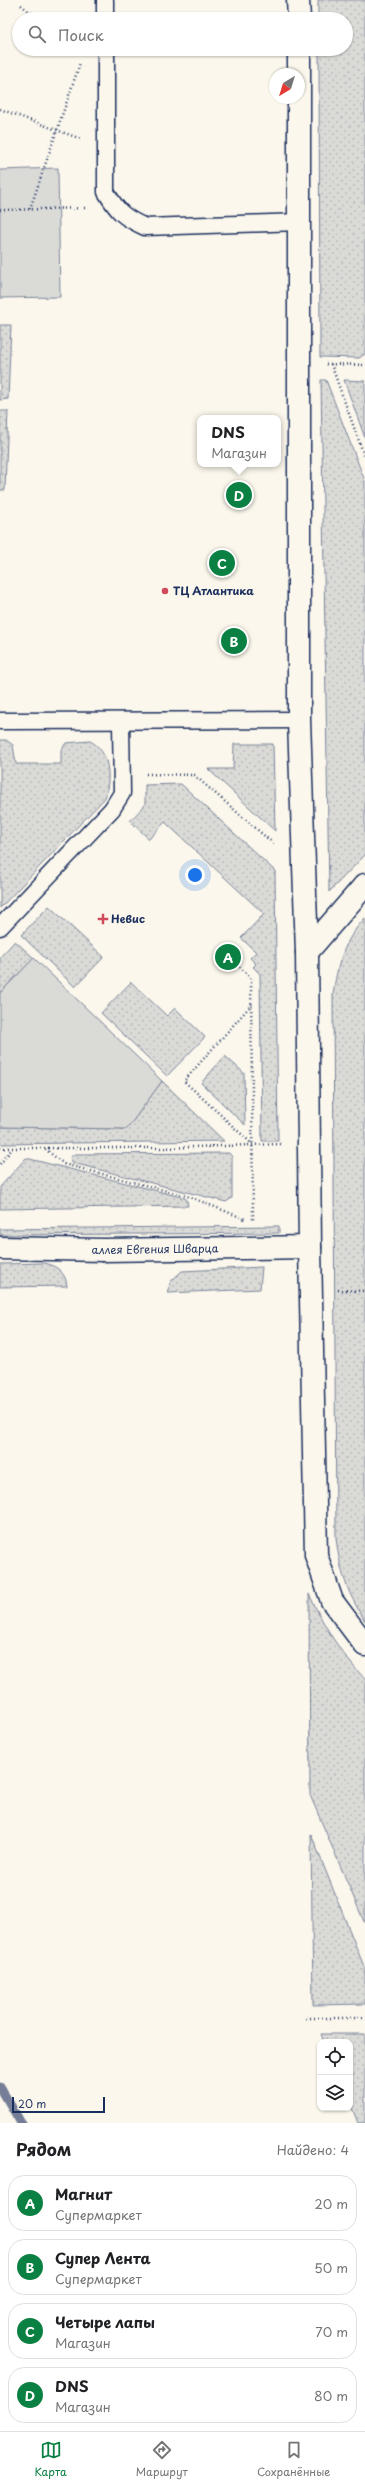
<!DOCTYPE html>
<html lang="ru">
<meta charset="utf-8">
<style>
:root{--surface:#fff;--page:#f6f6f6;--text:#202124;--muted:#757577;--line:#e0e0e0;--accent:#0b8043}
body{margin:0;font-family:"Playpen Sans",sans-serif;background:var(--page);color:var(--text)}
.controls{position:absolute;right:12px;bottom:12px;display:grid;overflow:hidden;border-radius:8px;box-shadow:0 1px 3px #0004}
.controls button{width:36px;height:36px;display:grid;place-items:center;padding:0;border:0;border-bottom:1px solid var(--line);background:var(--surface);color:var(--text);font:20px sans-serif}
.compass{position:absolute;left:269px;top:68px;width:36px;height:36px;border-radius:50%;background:var(--surface);box-shadow:0 1px 3px #0004;rotate:218deg}
.scale{position:absolute;left:12px;bottom:10px;width:93px;box-sizing:border-box;padding-left:4px;border:2px solid #1b2f5e;border-top:0;font-size:11px;line-height:14px;white-space:nowrap;color:#1b2f5e;-webkit-text-stroke:3px #fbf7ec;paint-order:stroke}
.you{position:absolute;left:195px;top:875px;width:14px;height:14px;margin:-10px;border:3px solid #fff;border-radius:50%;background:#1a73e8;box-shadow:0 0 0 6px #1a73e833}
.badge{display:grid;place-items:center;width:26px;height:26px;border-radius:50%;background:var(--accent);color:#fff;font-size:13px;font-weight:700}
.pin{position:absolute;translate:-50% -50%;border:2px solid #fff;box-shadow:0 1px 4px #0006}
.popup{position:absolute;left:197px;top:415px;width:84px;height:52px;box-sizing:border-box;display:grid;place-content:center;border-radius:8px;background:var(--surface);filter:drop-shadow(0 1px 3px #0005);font-size:13px;white-space:nowrap;color:var(--muted)}
.popup b{font-size:15px;color:var(--text)}
.popup::after{content:'';position:absolute;left:50%;top:100%;margin-left:-8px;border:8px solid transparent;border-top-color:var(--surface)}
.list{margin:0;padding:0;list-style:none}
h2{display:flex;justify-content:space-between;align-items:center;height:52px;margin:0;padding:0 16px;font-size:17px}
h2 small{font-size:13px;font-weight:400;color:var(--muted)}
.list li{display:grid;grid-template-columns:26px 1fr auto;gap:12px;align-items:center;box-sizing:border-box;height:56px;margin:0 8px 8px;padding:0 8px;border:1px solid var(--line);border-radius:16px}
.list b{display:block;font-size:15px;white-space:nowrap}
.list p{margin:0;font-size:13px;white-space:nowrap;color:var(--muted)}
.list em{font-size:13px;font-style:normal;color:var(--muted)}
.icon{flex:none;width:22px;height:22px;fill:none;stroke:currentColor;stroke-width:2;stroke-linecap:round;stroke-linejoin:round}
.map{position:relative;flex:none;width:365px;height:2123px;overflow:hidden}
.search{position:absolute;background:var(--surface);box-shadow:0 1px 3px #0004;left:12px;right:12px;top:12px;height:44px;display:flex;align-items:center;gap:10px;box-sizing:border-box;padding:0 14px;border-radius:22px;color:var(--muted);font-size:15px}
.sheet{height:308px;background:var(--surface)}
nav{display:flex;justify-content:space-around;align-items:center;box-sizing:border-box;height:56px;border-top:1px solid var(--line);background:var(--surface);font-size:11px;color:var(--muted)}
nav a{display:grid;justify-items:center;gap:2px}
nav .on{color:var(--accent)}
.map>svg:first-child{display:block}
.grass{fill:url(#grass-dots);stroke:#7a849a}
.park{fill:#dadad7;stroke:#7a849a}
.lines{fill:none;stroke-linecap:round;stroke-linejoin:round}
.stream{stroke:#747e96;stroke-width:9}
.lane-casing{stroke:#1b2f5e;stroke-width:19}
.street-casing{stroke:#1b2f5e;stroke-width:25}
.path{stroke:#1b2f5e;stroke-width:2.5;stroke-dasharray:1 3;stroke-linecap:butt}
.lane{stroke:#fbf7ec;stroke-width:16}
.street{stroke:#fbf7ec;stroke-width:22}
.poi-dot{fill:#d1495b;stroke:#fbf7ec;stroke-width:1.5}
.labels{text-anchor:middle;stroke-width:3;stroke-linejoin:round;paint-order:stroke}
.poi-label{font-size:11px;font-weight:bold;fill:#1b2f5e;stroke:#fbf7ec;text-anchor:start}
.street-label{font-size:11px;fill:#1b2f5e;stroke:#fbf7ec}
</style>
<div class="map">
<svg width="365" height="2123" viewBox="0 0 365 2123">
<defs>
<pattern id="grass-dots" width="8" height="8" patternUnits="userSpaceOnUse"><rect width="8" height="8" fill="#dadad7"/><path d="M2 2h.1M6 6h.1" fill="none" stroke="#babbbb" stroke-width="1.8" stroke-linecap="round"/></pattern>
</defs>
<rect width="100%" height="100%" fill="#fbf7ec"/>
<filter id="ink" filterUnits="userSpaceOnUse"><feTurbulence type="fractalNoise" baseFrequency=".025" numOctaves="2"/><feDisplacementMap in="SourceGraphic" scale="8" xChannelSelector="R" yChannelSelector="G"/><feConvolveMatrix kernelMatrix="1 2 1 2 8 2 1 2 1" color-interpolation-filters="sRGB"/></filter>
<g filter="url(#ink)">
<g class="grass">
<polygon points="318,0 365,0 365,354 359,358 320,357 319,49 346,49 346,19 318,19"/>
<polygon points="0,325 11,325 8,399 0,400"/>
<polygon points="321,380 326,380 365,481 365,855 329,892"/>
<polygon points="344,380 365,381 365,438"/>
<polygon points="0,411 8,411 5,490 0,490"/>
<path d="M 0,740 L 6,740 L 13,745 L 16,764 L 61,764 L 61,750 L 66,743 L 90,741 C 110,751 111,778 105,798 L 0,908 Z"/>
<polygon points="234,744 273,744 275,831 208,769 233,769"/>
<polygon points="181,784 275,871 278,1141 262,1141 260,974 253,967 256,964 250,958 256,952 241,938 264,914 165,822 149,839 130,821 145,805 145,785"/>
<polygon points="49,906 104,957 75,987 21,935"/>
<path d="M 365,918 L 365,1621 C 347,1592 340,1572 336,1538 L 333,995 C 337,965 344,940 365,918 Z"/>
<polygon points="15,941 34,958 0,993 0,957"/>
<polygon points="131,982 167,1016 175,1008 205,1037 167,1076 101,1013"/>
<polygon points="225,1056 244,1073 245,1125 201,1083"/>
<polygon points="162,1081 224,1141 0,1144 0,1127 127,1129"/>
<polygon points="229,1153 232,1157 232,1198 226,1202 73,1163 70,1158 74,1154"/>
<polygon points="26,1158 185,1198 187,1201 188,1206 0,1209 0,1187"/>
<polygon points="279,1226 279,1233 0,1235 0,1229"/>
<path d="M 45,1263 C 57,1266 66,1273 67,1286 L 0,1287 L 0,1264 Z"/>
<polygon points="262,1267 260,1289 168,1293 171,1281 182,1271"/>
<path d="M 309,1594 C 324,1626 340,1653 365,1679 L 365,1924 L 310,1795 Z"/>
<polygon points="311,1834 365,1969 365,2004 313,2005"/>
<polygon points="321,2034 365,2034 365,2123 358,2123 350,2103 350,2042 324,2042"/>
</g>
<g class="park">
<polygon points="58,168 60,297 0,298 0,170"/>
<polygon points="34,958 162,1081 127,1129 0,1127 0,993"/>
</g>
<g class="lines">
<polyline class="stream" points="0,2087 21,2123"/>
<defs>
<g id="lane">
<polyline points="105,0 105,19"/>
<path d="M 106,49 L 106,192 C 118,212 123,217 145,227 L 300,222"/>
<polyline points="0,721 299,720"/>
<polyline points="0,927 112,809 122,793 121,722"/>
</g>
<g id="street">
<polyline points="298,0 299,19"/>
<polyline points="299,49 299,720 307,952 310,1247 316,1555 332,1601 365,1645"/>
<polyline points="307,952 365,885"/>
<path id="s1" d="M 0,1248 L 104,1250 L 310,1247"/>
</g>
</defs>
<use href="#lane" class="lane-casing"/>
<use href="#street" class="street-casing"/>
<g class="path">
<polyline points="21,5 39,19"/>
<polyline points="0,109 81,139"/>
<polyline points="30,209 80,63"/>
<polyline points="0,210 87,208"/>
<polyline points="326,364 365,365"/>
<polyline points="331,364 365,458"/>
<polyline points="146,774 194,775 275,845"/>
<polyline points="237,964 251,978 253,1220"/>
<polyline points="252,1004 184,1081 252,1144"/>
<polyline points="0,1148 162,1148 282,1144"/>
<polyline points="45,1149 64,1164 190,1197 245,1219"/>
<polyline points="0,1164 12,1149"/>
<polyline points="338,1290 365,1291"/>
<polyline points="306,2018 365,2018"/>
</g>
<use href="#lane" class="lane"/>
<use href="#street" class="street"/>
</g>
</g>
<g class="poi-dot">
<circle cx="165" cy="591" r="4"/>
<path d="M101 913h4v4h4v4h-4v4h-4v-4h-4v-4h4z"/>
</g>
<g class="labels">
<g class="poi-label">
<text x="173" y="595">ТЦ Атлантика</text>
<text x="111" y="923">Невис</text>
</g>
<g class="street-label">
<text dy="4" stroke="none"><textPath href="#s1" startOffset="155">аллея Евгения Шварца</textPath></text>
</g>
</g>
</svg>
<div class="controls">
<button><svg class="icon" aria-label="locate" viewBox="0 0 24 24"><circle cx="12" cy="12" r="6"/><path d="M12 2v4M12 18v4M2 12h4M18 12h4"/></svg></button>
<button><svg class="icon" aria-label="layers" viewBox="0 0 24 24"><path d="M12 4l9 5-9 5-9-5zM3 14l9 5 9-5"/></svg></button>
</div>
<svg class="compass" viewBox="-18 -18 36 36"><path d="M0-13l5 13h-10z" fill="#e53935"/><path d="M0 13l5-13h-10z" fill="#757577"/></svg>
<div class="scale">20 m</div>
<div class="you"></div>
<div class="pin badge" style="left:228px;top:957px">A</div>
<div class="pin badge" style="left:234px;top:641px">B</div>
<div class="pin badge" style="left:222px;top:563px">C</div>
<div class="pin badge" style="left:239px;top:495px">D</div>
<div class="popup"><b>DNS</b>Магазин</div>
<div class="search"><svg class="icon" aria-label="search" viewBox="0 0 24 24"><circle cx="10" cy="10" r="6"/><path d="M15 15l6 6"/></svg>Поиск</div>
</div>
<section class="sheet">
<h2>Рядом<small>Найдено: 4</small></h2>
<ul class="list">
<li><span class="badge">A</span><div><b>Магнит</b><p>Супермаркет</p></div><em>20 m</em></li>
<li><span class="badge">B</span><div><b>Супер Лента</b><p>Супермаркет</p></div><em>50 m</em></li>
<li><span class="badge">C</span><div><b>Четыре лапы</b><p>Магазин</p></div><em>70 m</em></li>
<li><span class="badge">D</span><div><b>DNS</b><p>Магазин</p></div><em>80 m</em></li>
</ul>
</section>
<nav>
<a class="on"><svg class="icon" aria-label="map" viewBox="0 0 24 24"><path d="M3 6l6-2 6 2 6-2v14l-6 2-6-2-6 2zM9 4v14M15 6v14"/></svg>Карта</a>
<a><svg class="icon" aria-label="directions" viewBox="0 0 24 24"><path d="M12 3l9 9-9 9-9-9zM9 14v-3h6M13 9l2 2-2 2"/></svg>Маршрут</a>
<a><svg class="icon" aria-label="saved" viewBox="0 0 24 24"><path d="M7 4h10v16l-5-4-5 4z"/></svg>Сохранённые</a>
</nav>
